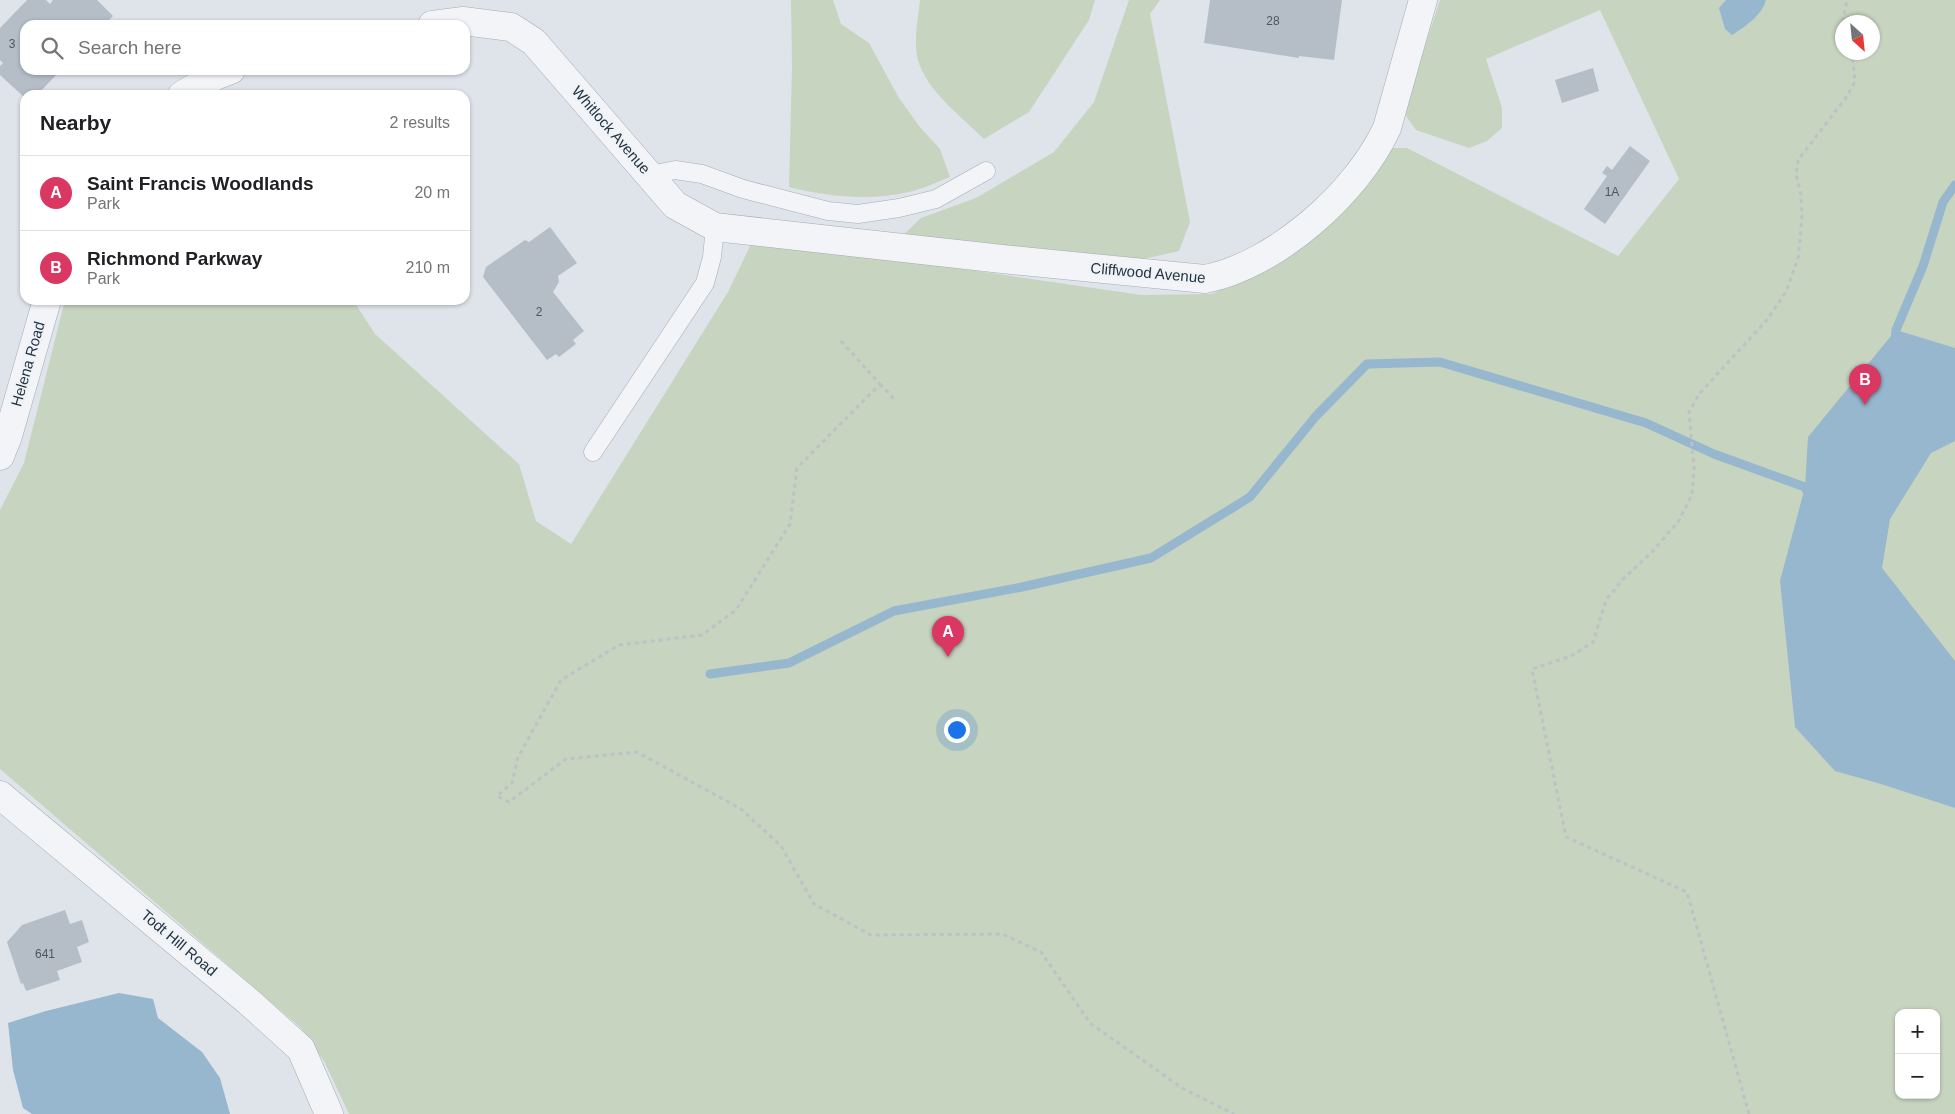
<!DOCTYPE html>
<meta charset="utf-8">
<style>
:root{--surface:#fff;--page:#f6f6f6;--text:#202124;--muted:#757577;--line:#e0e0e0;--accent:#db3763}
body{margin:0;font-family:Helvetica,sans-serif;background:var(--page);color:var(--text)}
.controls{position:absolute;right:15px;bottom:15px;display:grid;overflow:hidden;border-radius:10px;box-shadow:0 1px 4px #0004}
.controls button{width:45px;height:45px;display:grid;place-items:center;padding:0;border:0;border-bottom:1px solid var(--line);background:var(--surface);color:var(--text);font:25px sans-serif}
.compass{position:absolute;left:1835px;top:15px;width:45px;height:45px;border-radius:50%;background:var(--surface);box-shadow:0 1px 4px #0004;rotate:153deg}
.you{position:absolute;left:956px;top:729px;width:18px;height:18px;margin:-12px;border:4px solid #fff;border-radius:50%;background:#1a73e8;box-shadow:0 0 0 8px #1a73e833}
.badge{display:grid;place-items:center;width:32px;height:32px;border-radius:50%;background:var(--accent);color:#fff;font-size:16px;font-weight:700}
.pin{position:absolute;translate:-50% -41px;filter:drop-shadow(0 1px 2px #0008)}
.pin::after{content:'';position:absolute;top:26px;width:18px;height:15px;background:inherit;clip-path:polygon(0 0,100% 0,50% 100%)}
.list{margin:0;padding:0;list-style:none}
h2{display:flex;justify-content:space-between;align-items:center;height:65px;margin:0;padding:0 20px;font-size:21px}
h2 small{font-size:16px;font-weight:400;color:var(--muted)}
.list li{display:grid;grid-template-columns:32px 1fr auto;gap:15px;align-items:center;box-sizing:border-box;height:75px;padding:0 20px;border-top:1px solid var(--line)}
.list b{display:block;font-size:19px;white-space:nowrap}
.list p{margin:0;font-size:16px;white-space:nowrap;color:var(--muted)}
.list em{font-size:16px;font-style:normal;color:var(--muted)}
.icon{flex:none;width:28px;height:28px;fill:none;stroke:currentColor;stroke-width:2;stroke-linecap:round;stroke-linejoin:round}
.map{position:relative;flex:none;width:1955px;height:1114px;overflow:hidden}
.search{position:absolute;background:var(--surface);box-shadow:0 1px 4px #0004;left:20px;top:20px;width:450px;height:55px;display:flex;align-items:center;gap:12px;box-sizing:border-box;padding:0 18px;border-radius:15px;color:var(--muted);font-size:19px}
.panel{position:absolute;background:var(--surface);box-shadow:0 1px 4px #0004;left:20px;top:90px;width:450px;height:215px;border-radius:15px}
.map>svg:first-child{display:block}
.green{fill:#c7d4bf;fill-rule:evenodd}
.water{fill:#96b7cd}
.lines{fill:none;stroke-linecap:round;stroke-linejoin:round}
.stream{stroke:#96b7cd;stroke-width:9}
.building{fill:#b5bec7}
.service-casing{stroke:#a4acb4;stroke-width:19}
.minor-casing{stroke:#a4acb4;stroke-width:29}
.tertiary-casing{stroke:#a4acb4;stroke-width:29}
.path{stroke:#bdc2c8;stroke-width:3;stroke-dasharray:4 4;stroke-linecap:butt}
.service{stroke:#f2f4f7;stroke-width:18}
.minor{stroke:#f2f4f7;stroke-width:28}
.tertiary{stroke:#f2f4f7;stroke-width:28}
.labels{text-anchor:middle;stroke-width:4;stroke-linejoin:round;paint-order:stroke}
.number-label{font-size:12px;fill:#4a5663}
.street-label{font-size:15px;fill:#263442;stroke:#eef3f7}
</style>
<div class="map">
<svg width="1955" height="1114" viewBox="0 0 1955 1114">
<rect width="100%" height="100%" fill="#dfe4ea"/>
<g class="green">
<path d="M 791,0 L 833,0 L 841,24 L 869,43 L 899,98 L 919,126 L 940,149 L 950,177 C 937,182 923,189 909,192 C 869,201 829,197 789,187 L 792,67 Z"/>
<path d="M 920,0 L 1095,0 L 1089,20 L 1029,112 L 984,139 C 964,119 930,93 920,66 C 912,47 918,20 920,0 Z"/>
<polygon points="1129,0 1160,0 1150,14 1190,222 1179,251 1139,260 899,239 921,218 976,198 1054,152 1094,102"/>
<path d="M 1440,0 L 1955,0 L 1955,1114 L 349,1114 L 324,1061 L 300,1027 L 0,769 L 0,510 L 24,463 L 65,300 L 353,300 L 375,334 L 519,464 L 536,521 L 571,544 L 728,292 L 751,244 L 805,246 L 1141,295 L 1212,294 L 1260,272 L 1380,156 L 1393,148 L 1407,148 L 1618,256 L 1679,179 L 1600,10 L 1486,59 L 1502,108 L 1502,128 L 1487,141 L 1469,148 L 1416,130 L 1406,116 L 1404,98 L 1424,49 ZM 1842,22 L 1872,22 L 1872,52 L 1842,52 ZM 1899,1013 L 1936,1013 L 1936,1095 L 1899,1095 Z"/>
</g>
<g class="water">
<path d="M 1726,0 L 1766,0 C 1762,15 1745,27 1732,35 L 1725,29 L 1719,8 Z"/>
<polygon points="1896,330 1955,348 1955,441 1931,453 1890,519 1882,568 1955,661 1955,808 1881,784 1835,771 1795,727 1780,581 1805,487 1808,437"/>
<polygon points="119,993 153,999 158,1018 202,1052 220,1078 230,1114 32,1114 23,1108 13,1070 8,1023 46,1011"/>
</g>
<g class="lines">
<g class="stream">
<polyline points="1895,341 1896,330 1923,266 1943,202 1955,185"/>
<polyline points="710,674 789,663 894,611 1022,587 1151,558 1250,497 1316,416 1367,364 1440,362 1646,423 1714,454 1805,487 1809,496"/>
</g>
</g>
<g class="building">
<polygon points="27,0 46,0 50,4 53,0 97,0 113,16 104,25 25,25 25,70 61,70 37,95 25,95 25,98 0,75 0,66 3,63 0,60 0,28"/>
<polygon points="1210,0 1342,0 1334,60 1299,56 1299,58 1204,43"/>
<polygon points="1593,68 1599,91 1562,103 1555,80"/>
<polygon points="1630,146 1650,161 1605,224 1584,209 1607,176 1602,173 1607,166 1612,170"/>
<polygon points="550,227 577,263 558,276 559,282 553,292 584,331 573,340 576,344 559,357 556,354 547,360 483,277 486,267 525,240 529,242"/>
<polygon points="65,910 70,924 82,920 89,942 77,947 82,962 57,971 60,980 26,991 23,983 21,984 7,942 22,925"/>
</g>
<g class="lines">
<defs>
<g id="service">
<polyline points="650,175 675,170 702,174 743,189 828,211 858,214 899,208 936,199 986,171"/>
<polyline points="593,452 705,283 712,257 715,227"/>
</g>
<g id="minor">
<path d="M 432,25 L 463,21 L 511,27 L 534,42 L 675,205 L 715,227 L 1002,259 L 1205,279 C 1276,265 1357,193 1387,128 L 1423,0"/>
<polyline points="182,95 215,76 231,70"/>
<polyline points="0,456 8,436 47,300"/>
</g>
<polyline id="tertiary" points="0,795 249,1002 301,1049 329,1114"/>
</defs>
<use href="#service" class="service-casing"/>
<use href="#minor" class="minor-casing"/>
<use href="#tertiary" class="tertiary-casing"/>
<g class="path">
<polyline points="1843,22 1845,7 1848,0"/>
<polyline points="841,341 880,384 797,468 790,524 736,610 702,635 619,645 561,680 518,757 512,783 497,796 509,802 566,759 637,752 741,809 781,846 814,904 871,935 1002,934 1041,952 1090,1023 1182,1088 1234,1114"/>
<polyline points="880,384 894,399"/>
<polyline points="1749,1114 1687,892 1566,837 1532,669 1571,656 1593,642 1606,600 1623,579 1652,552 1678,522 1692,495 1694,468 1689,412 1699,394 1766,321 1786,292 1798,258 1802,219 1801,195 1796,174 1798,160 1845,99 1855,82 1852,52"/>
</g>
<use href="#service" class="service"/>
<use href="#minor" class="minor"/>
<use href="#tertiary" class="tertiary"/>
</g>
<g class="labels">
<g class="number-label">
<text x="1273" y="25">28</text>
<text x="12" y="48">3</text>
<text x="1612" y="196">1A</text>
<text x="539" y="316">2</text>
<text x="45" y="958">641</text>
</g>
<g class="street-label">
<text transform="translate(611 130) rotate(49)" y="5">Whitlock Avenue</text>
<text transform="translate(1148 273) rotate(5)" y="5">Cliffwood Avenue</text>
<text transform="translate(28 364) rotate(-74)" y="5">Helena Road</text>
<text transform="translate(179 943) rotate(40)" y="5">Todt Hill Road</text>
</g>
</g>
</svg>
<div class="controls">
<button>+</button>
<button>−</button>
</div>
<svg class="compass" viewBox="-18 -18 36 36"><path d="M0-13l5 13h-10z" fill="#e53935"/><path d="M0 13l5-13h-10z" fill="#757577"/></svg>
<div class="you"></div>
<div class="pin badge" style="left:948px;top:657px">A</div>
<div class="pin badge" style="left:1865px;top:405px">B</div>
<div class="search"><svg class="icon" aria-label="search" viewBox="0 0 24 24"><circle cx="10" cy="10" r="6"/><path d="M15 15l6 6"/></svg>Search here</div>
<section class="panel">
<h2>Nearby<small>2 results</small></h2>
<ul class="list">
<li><span class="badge">A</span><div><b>Saint Francis Woodlands</b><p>Park</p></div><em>20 m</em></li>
<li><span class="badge">B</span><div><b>Richmond Parkway</b><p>Park</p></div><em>210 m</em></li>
</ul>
</section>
</div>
